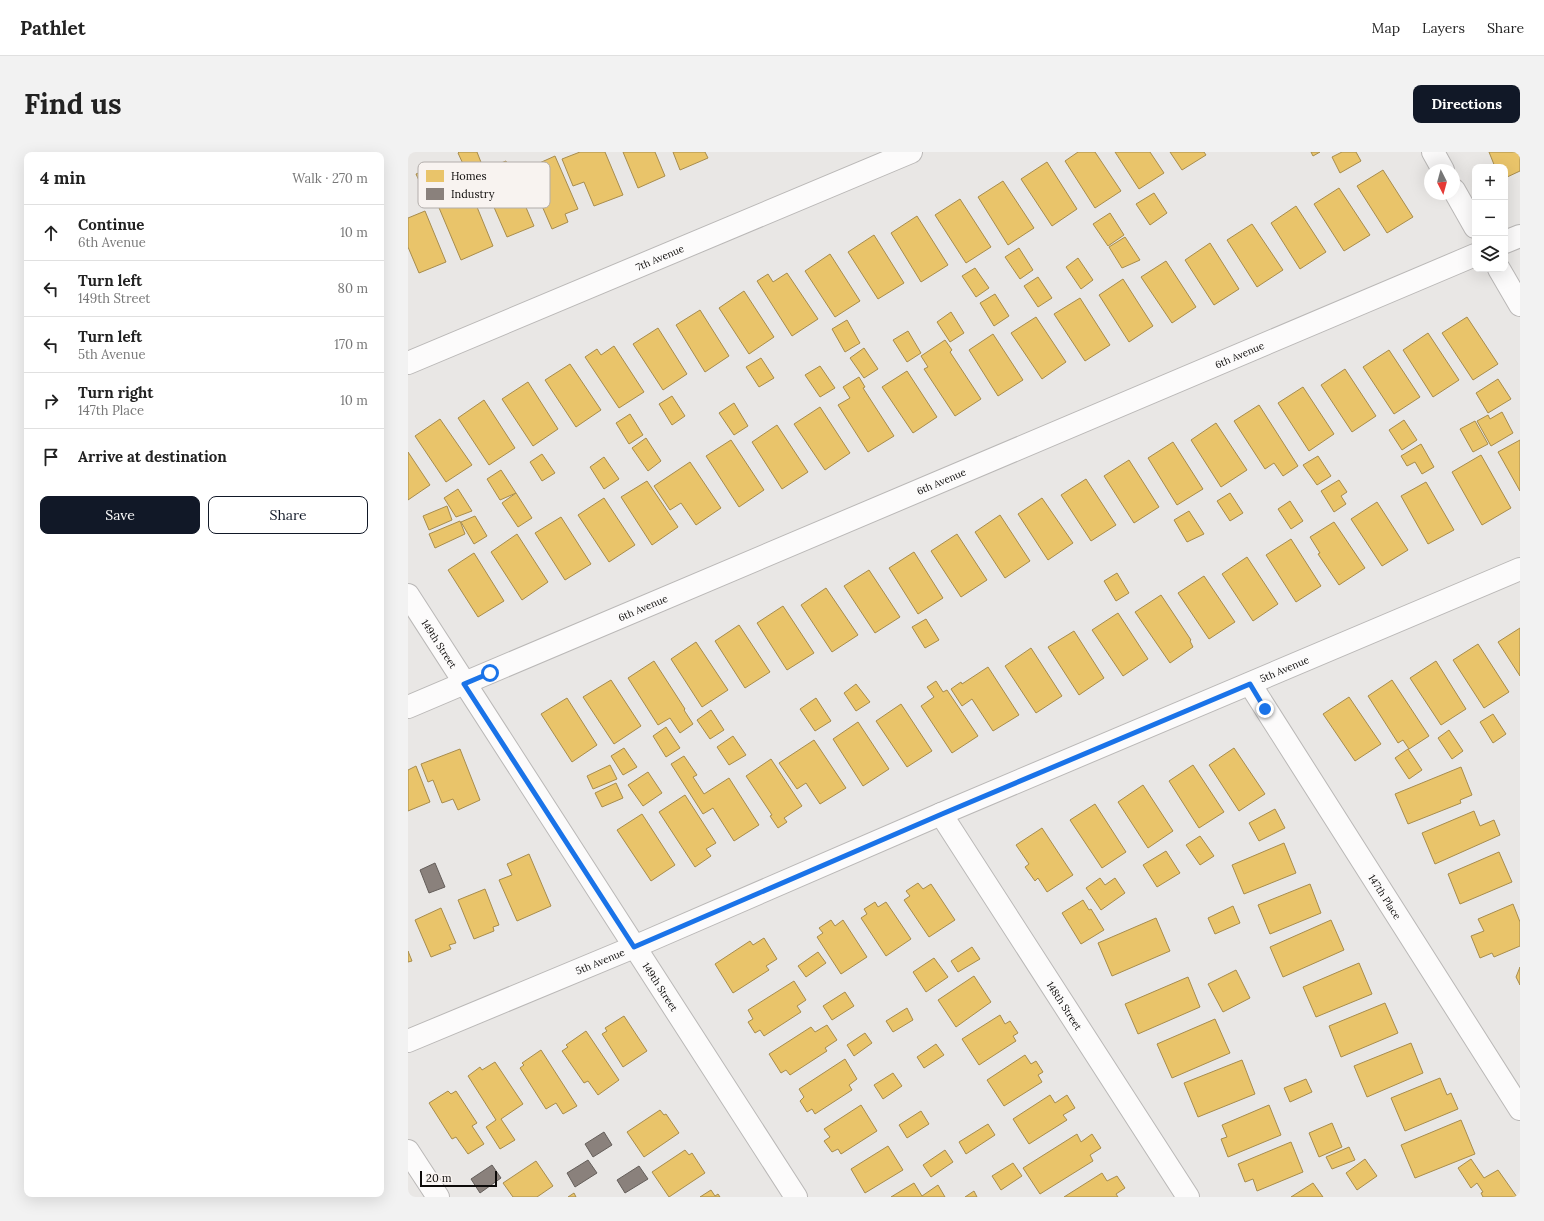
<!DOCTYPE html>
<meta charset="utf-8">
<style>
:root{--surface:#fff;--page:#f2f2f2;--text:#222;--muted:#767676;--line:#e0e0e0;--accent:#111827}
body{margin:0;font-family:Lora,serif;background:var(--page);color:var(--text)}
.controls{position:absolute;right:12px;top:12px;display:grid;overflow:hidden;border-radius:8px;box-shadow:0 4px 16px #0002}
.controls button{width:36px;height:36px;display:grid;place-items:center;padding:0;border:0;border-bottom:1px solid var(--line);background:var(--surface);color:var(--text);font:20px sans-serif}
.compass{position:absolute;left:1016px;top:12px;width:36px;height:36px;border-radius:50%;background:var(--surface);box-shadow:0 4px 16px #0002;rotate:174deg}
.scale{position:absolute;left:12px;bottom:10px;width:77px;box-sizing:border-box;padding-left:4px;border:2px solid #0d0b0a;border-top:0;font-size:11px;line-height:14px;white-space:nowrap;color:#0d0b0a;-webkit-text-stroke:3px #f8f3f0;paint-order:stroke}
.stop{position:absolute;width:12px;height:12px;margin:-9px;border:3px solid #1a73e8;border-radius:50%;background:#fff}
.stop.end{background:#1a73e8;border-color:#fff;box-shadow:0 1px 4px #0008}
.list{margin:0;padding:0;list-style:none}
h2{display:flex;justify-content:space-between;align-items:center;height:52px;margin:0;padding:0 16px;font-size:17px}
h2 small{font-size:13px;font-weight:400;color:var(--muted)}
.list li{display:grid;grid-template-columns:26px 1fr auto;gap:12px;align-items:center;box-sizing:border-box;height:56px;padding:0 16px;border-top:1px solid var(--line)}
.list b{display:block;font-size:15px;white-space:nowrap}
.list p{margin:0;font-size:13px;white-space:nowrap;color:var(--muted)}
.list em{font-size:13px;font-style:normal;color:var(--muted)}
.actions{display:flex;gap:8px;padding:12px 16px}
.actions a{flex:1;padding:9px 0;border:1px solid var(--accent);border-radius:8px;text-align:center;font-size:14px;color:var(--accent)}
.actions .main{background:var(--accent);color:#fff}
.icon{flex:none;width:22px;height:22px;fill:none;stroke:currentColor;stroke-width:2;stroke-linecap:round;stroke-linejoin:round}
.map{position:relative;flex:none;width:1112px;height:1045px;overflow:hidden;border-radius:8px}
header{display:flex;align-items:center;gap:24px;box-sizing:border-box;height:56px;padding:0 20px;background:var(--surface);border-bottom:1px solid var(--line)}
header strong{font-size:19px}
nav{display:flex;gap:22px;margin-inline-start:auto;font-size:14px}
.intro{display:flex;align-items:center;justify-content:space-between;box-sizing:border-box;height:96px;padding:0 24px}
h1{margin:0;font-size:28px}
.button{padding:10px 18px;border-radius:8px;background:var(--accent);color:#fff;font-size:14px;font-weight:700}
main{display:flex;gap:24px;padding:0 24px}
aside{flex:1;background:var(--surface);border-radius:8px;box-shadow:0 4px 16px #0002}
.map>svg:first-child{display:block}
.homes{fill:#e9c46a;stroke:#a78c4d}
.industry{fill:#8a817c;stroke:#645e5a}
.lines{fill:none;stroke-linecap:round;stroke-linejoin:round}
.minor-casing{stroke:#bab8b7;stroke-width:24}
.tertiary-casing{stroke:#bab8b7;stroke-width:24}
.minor{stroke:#fcfbfb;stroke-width:22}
.tertiary{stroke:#fcfbfb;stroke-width:22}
.route{stroke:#1a73e8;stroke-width:5}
.labels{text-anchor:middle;stroke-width:4;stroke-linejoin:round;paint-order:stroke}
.street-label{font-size:10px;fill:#0d0b0a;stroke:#f8f3f0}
.key{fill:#f8f3f0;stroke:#b2adab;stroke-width:1}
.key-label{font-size:11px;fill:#0d0b0a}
</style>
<header>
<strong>Pathlet</strong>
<nav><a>Map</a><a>Layers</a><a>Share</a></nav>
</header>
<div class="intro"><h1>Find us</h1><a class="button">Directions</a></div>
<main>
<aside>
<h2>4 min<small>Walk · 270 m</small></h2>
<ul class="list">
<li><svg class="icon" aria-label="ahead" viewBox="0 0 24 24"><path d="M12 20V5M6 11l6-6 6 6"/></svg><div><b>Continue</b><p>6th Avenue</p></div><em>10 m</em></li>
<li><svg class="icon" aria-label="left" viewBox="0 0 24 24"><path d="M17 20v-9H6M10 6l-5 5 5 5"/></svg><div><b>Turn left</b><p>149th Street</p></div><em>80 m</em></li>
<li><svg class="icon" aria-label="left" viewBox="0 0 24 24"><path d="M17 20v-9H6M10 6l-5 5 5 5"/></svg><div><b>Turn left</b><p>5th Avenue</p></div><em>170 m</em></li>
<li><svg class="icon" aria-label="right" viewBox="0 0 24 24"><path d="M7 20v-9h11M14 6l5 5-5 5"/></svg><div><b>Turn right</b><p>147th Place</p></div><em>10 m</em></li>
<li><svg class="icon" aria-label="arrive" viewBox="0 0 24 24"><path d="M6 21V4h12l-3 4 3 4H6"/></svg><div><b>Arrive at destination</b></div></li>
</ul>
<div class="actions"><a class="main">Save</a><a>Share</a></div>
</aside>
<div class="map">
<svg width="1112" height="1045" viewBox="0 0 1112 1045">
<rect width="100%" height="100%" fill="#e9e7e5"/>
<g class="homes">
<polygon points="51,0 69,0 76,18 98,9 126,74 99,85 71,21 61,25 50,1"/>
<polygon points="172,0 197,0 215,43 186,54 176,30 165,34 154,7"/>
<polygon points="215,0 247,0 257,24 230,36"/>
<polygon points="265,0 297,0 300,6 272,18"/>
<polygon points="670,0 687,0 713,39 687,56 657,9"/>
<polygon points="707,0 742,0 756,21 731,37"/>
<polygon points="762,0 796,0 798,3 774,18"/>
<polygon points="903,0 912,0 905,4"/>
<polygon points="934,0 948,0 953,9 932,21 924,5"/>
<polygon points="1081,0 1112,0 1112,19 1097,26 1097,15 1087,15"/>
<polygon points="147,4 170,57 157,62 160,70 144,77 118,17"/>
<polygon points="639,10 669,57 644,74 613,27"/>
<polygon points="25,15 35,39 19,46 8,22"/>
<polygon points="975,18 1005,65 979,81 949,34"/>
<polygon points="53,26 59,39 62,38 85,94 53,108 29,51 43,45 38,32"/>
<polygon points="595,29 626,76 600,93 570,45"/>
<polygon points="931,36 962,83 936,99 906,52"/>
<polygon points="746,41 759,61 742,73 728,52"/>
<polygon points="552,47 583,95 558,111 527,63"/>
<polygon points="888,54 918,100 892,117 863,71"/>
<polygon points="17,59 38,110 11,121 0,95 0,66"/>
<polygon points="702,61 716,83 700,94 685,72"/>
<polygon points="509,64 540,113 513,130 483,81"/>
<polygon points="844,72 875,118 849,135 819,88"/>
<polygon points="466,83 496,131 470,147 440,100"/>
<polygon points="717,85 732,108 714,116 701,95"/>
<polygon points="802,91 831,137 806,153 777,108"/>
<polygon points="611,96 625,118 612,127 597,105"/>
<polygon points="422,102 452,149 427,165 397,119"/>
<polygon points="670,106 685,128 673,137 658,115"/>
<polygon points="758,109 788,155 764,171 733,125"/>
<polygon points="567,116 581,136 568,145 554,124"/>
<polygon points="379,121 410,167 384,184 349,129 360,122 365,130"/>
<polygon points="630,125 644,146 630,155 616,134"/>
<polygon points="715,127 745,174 721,190 691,143"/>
<polygon points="336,139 366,185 341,202 311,156"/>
<polygon points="587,142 601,164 586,174 572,151"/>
<polygon points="672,146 702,193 677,209 646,162"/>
<polygon points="292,158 321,204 297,220 268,173"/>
<polygon points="543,160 556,181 542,190 529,170"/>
<polygon points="628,165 658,210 634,227 603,181"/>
<polygon points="1059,165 1090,212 1065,228 1034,181"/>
<polygon points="439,168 452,191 437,200 424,177"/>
<polygon points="250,176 279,222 255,238 225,192"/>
<polygon points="500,179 513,201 499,210 485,188"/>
<polygon points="1020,181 1051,228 1025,245 995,198"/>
<polygon points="585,182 615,228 590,244 561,198"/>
<polygon points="537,188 544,198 542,200 573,247 547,264 516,217 520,215 513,204"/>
<polygon points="206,194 236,240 211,256 177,205 189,197 193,203"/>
<polygon points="456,196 470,217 456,226 442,206"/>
<polygon points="981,198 1012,245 986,262 955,215"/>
<polygon points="353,206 366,226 351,235 338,215"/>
<polygon points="162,212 193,258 168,275 137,228"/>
<polygon points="412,214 427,236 412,245 397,223"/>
<polygon points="937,217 968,264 944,280 913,233"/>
<polygon points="499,219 529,265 505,281 474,235"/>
<polygon points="451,225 457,235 455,236 486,284 460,300 430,253 442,246 435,235"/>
<polygon points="1090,227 1103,247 1080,261 1068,241"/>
<polygon points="120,230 150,277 125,294 94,247"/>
<polygon points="895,235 926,282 901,299 870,251"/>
<polygon points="264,244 277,264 264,273 251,252"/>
<polygon points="76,248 107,296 81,313 50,266"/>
<polygon points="326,251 340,274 326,283 311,261"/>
<polygon points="851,253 890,314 875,324 866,311 857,317 826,269"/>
<polygon points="412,255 442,301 417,318 386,272"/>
<polygon points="1094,260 1105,281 1083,294 1069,269 1080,263 1082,267"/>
<polygon points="222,262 235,283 221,292 208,271"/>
<polygon points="32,267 64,313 38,330 7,284"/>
<polygon points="996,268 1009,288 994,298 981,278"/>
<polygon points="1067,269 1080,292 1065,300 1052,277"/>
<polygon points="808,271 839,318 813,335 783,288"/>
<polygon points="369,273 400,320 374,337 344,290"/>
<polygon points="238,286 253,309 240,319 224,296"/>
<polygon points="323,288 356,338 331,355 298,304"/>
<polygon points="1112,288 1112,339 1090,300"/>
<polygon points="765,290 795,337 769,353 740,306"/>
<polygon points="1013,292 1026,315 1014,322 1007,310 999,314 993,304"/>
<polygon points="0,300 22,333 0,348"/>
<polygon points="134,302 147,321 134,329 122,310"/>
<polygon points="1073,303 1103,356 1074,373 1044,320"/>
<polygon points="910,304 923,324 909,333 895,313"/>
<polygon points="196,305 211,327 196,337 182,315"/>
<polygon points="721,308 751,355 726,371 696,324"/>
<polygon points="282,310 313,356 288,373 273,351 262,358 246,334"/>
<polygon points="93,318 108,341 92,348 79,327"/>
<polygon points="678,327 708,373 683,389 653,343"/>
<polygon points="931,328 939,340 933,344 938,352 926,360 913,339"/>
<polygon points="239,329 270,375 244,393 213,345"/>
<polygon points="1018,330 1046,378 1020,392 993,344"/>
<polygon points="50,337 64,359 48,365 36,346"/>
<polygon points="108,341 124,366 110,375 94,351"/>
<polygon points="822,341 835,361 822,369 809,349"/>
<polygon points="196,346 227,393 201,410 170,363"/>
<polygon points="634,346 665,391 640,408 610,362"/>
<polygon points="882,349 895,369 883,377 870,357"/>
<polygon points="969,350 1000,398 974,414 943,367"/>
<polygon points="39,354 44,368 21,378 15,364"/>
<polygon points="781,359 796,382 779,390 766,368"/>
<polygon points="592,363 622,409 597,426 567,380"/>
<polygon points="67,364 79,384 66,392 53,370"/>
<polygon points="153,365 183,412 157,428 127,381"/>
<polygon points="52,369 57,382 27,396 21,382"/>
<polygon points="926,370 957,416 931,433 910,402 912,401 902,385"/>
<polygon points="109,382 140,430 114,448 83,400"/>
<polygon points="549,382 579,428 553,445 523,399"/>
<polygon points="883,387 913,434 888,450 858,403"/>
<polygon points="506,400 535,446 510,462 481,416"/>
<polygon points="66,401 96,449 70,465 40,418"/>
<polygon points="839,405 870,452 845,469 814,422"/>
<polygon points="461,418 492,465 467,481 436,434"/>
<polygon points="709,421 721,441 708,449 696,429"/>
<polygon points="796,424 827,470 801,487 770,441"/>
<polygon points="418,436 450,483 424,500 393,453"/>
<polygon points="753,443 783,488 782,489 785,495 762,511 727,460"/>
<polygon points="375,454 406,501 379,518 349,471"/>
<polygon points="710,461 740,507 715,524 684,478"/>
<polygon points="518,467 531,488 517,496 504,475"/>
<polygon points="331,473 362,520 337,536 307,489"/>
<polygon points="1112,476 1112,524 1090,490"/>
<polygon points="666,479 696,526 671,543 640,495"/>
<polygon points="288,490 320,538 294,555 263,507"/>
<polygon points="1070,492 1101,540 1076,556 1045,508"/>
<polygon points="623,496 654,544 628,561 597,514"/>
<polygon points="246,509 277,557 276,558 285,572 272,581 262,566 250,573 220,526"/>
<polygon points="1028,509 1058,557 1033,573 1002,526"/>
<polygon points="580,515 611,563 585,579 564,547 554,554 543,537 553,530 554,532"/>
<polygon points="203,528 233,574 206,592 175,545"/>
<polygon points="984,528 1021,584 1001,597 995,588 990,591 960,544"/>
<polygon points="528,529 535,540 539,538 570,584 544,601 513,554 526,545 519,535"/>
<polygon points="448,532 462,550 448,559 436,541"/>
<polygon points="941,545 973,592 947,609 915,562"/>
<polygon points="159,546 189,593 164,610 133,562"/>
<polygon points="408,546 423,569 407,579 392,557"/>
<polygon points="493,552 524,599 499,615 468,569"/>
<polygon points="303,558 316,578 302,587 289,568"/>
<polygon points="1085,562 1098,582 1085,591 1072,570"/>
<polygon points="450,570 481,617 455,634 425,587"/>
<polygon points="258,575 272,596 258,605 245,584"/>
<polygon points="1041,578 1055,599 1044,607 1030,586"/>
<polygon points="325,584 338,603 321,613 309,595"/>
<polygon points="406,588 438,636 412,652 398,631 389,637 371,611"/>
<polygon points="216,596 229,615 215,623 203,604"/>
<polygon points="826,596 857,642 831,659 801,613"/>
<polygon points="52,597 72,648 50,658 45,647 34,651 25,628 20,630 13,612"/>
<polygon points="1000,597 1014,618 1001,627 987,606"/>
<polygon points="276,604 289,623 285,625 296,642 321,626 351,673 326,689 305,656 295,662 263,612"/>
<polygon points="363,607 394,654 376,666 379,670 370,676 362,664 364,663 338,624"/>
<polygon points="202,613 209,627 185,637 179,624"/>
<polygon points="785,613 816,660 791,676 761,629"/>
<polygon points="8,614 22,650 0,659 0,618"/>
<polygon points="1053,615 1064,643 1052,648 1053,651 1000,672 987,642"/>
<polygon points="240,620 254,641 235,654 220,633"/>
<polygon points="208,631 215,646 194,655 187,641"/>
<polygon points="735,633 765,679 740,696 710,650"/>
<polygon points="277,643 308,691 298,697 303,704 287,715 251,660"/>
<polygon points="687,652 718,700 694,716 662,668"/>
<polygon points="867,657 877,676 851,689 841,671"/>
<polygon points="1066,659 1072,674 1086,668 1092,683 1027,712 1014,681"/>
<polygon points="234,662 267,713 243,729 209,678"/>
<polygon points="634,676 665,723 639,740 630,726 627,729 617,715 621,712 608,693"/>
<polygon points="792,684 806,704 792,713 778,693"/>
<polygon points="876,691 888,721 836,742 824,713"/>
<polygon points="758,699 772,721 749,735 735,713"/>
<polygon points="1091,700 1104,730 1052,752 1040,722"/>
<polygon points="121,702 143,754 109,769 91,728 104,723 99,712"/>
<polygon points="692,726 697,733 707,726 717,741 693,758 678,736"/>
<polygon points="510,731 515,737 523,732 547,768 521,785 496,748 502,744 498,739"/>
<polygon points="902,732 913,761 862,782 850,753"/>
<polygon points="77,737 91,773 85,775 86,779 66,787 50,748"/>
<polygon points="675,748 681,758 683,757 696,778 673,792 654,761"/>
<polygon points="467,750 470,755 478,750 503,787 478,804 453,766 459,762 456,757"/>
<polygon points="1105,752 1112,770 1112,794 1086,805 1084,801 1072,806 1063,784 1076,779 1070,767"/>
<polygon points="825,754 832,771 807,782 800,766"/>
<polygon points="33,756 48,791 41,793 43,797 23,805 7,768"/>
<polygon points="748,766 762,799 704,824 690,791"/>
<polygon points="423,768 427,774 435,768 459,805 433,822 409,785 415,781 411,776"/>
<polygon points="923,768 936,798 875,825 862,795"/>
<polygon points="356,786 369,807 358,814 361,818 325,841 307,812 342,789 345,793"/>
<polygon points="564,795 572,807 550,820 543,809"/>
<polygon points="0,799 4,809 0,810"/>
<polygon points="410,800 418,811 398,825 390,814"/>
<polygon points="526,806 540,825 518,840 505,820"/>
<polygon points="951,811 964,842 908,865 895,835"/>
<polygon points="1112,815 1112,833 1108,825"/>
<polygon points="828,818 842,846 815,860 800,832"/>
<polygon points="566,824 583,850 548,875 530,848"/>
<polygon points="780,825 792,855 730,882 717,852"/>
<polygon points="386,829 398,848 389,854 393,860 356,884 352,878 347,881 340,870 345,867 340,858"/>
<polygon points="437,840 446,854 424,868 415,854"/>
<polygon points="977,851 990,881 933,905 921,874"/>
<polygon points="499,856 505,868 485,880 478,869"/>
<polygon points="592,863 597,872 602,869 610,881 605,884 608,889 571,913 554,887"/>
<polygon points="216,864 239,899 215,915 194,882 199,879 197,876"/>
<polygon points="807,867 822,901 764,926 749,892"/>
<polygon points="419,873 429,888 417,896 419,899 382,923 378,918 373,921 361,902 403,875 407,880"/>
<polygon points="178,879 211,928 190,943 180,929 176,931 154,899 160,895 158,893"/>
<polygon points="457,881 464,891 446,904 439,893"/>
<polygon points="1003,891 1015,921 959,945 946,914"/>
<polygon points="528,892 536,903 516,916 509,905"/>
<polygon points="133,898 169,954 155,962 148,951 138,957 112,916 116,913 114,911"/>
<polygon points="617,903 623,912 628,909 635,920 630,923 634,930 596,954 579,928"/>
<polygon points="437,907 449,927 441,933 444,938 407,962 404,957 399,960 392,949 396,945 391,937"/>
<polygon points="834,908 847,942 790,965 776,931"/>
<polygon points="87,910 115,952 93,967 107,988 92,997 78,975 88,968 60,924 72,915 74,918"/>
<polygon points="485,921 494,934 475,947 466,933"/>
<polygon points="1032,926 1039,943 1043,941 1050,957 997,979 983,946"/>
<polygon points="898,927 904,940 882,950 876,936"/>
<polygon points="40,939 43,942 48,939 69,971 64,974 76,992 60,1002 48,985 44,987 21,951"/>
<polygon points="642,943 647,951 659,943 667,956 655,963 659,968 621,992 605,967"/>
<polygon points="453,953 469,979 433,1002 430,997 424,1000 416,989 422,985 416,977"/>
<polygon points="861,953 873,983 820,1005 813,987 819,985 814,973"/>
<polygon points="252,958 256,963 258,962 271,981 236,1005 219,980"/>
<polygon points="513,959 521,972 499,986 491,973"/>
<polygon points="1053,968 1067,1002 1007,1026 993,993"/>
<polygon points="924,971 934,995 911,1005 901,981"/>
<polygon points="580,972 587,983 558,1002 551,990"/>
<polygon points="669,982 673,990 684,982 693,996 682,1003 685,1009 632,1042 615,1016"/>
<polygon points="883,990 895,1020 849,1039 845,1027 837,1030 830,1012"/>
<polygon points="480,994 495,1018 457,1041 443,1017"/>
<polygon points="941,995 947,1008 924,1017 918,1005"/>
<polygon points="277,998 281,1003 284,1001 297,1021 261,1045 244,1020"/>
<polygon points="537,998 545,1010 523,1025 515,1013"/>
<polygon points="957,1007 969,1024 949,1038 938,1021"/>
<polygon points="1063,1007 1076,1026 1090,1018 1109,1045 1075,1045 1073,1041 1075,1040 1069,1031 1063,1036 1050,1016"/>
<polygon points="128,1009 145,1034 129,1045 105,1045 95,1031"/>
<polygon points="605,1011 614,1024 593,1038 584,1024"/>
<polygon points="694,1021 699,1029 709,1024 717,1036 708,1042 710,1045 656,1045"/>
<polygon points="506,1031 514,1044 530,1033 537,1045 483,1045"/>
<polygon points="905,1031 915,1045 883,1045"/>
<polygon points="303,1038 307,1044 310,1042 312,1045 292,1045"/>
<polygon points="566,1039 569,1045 557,1045"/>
<polygon points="166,1041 168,1045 160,1045"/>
</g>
<g class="industry">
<polygon points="27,711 37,735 21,741 12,718"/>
<polygon points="196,980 204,993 185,1005 177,992"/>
<polygon points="180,1008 189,1021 167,1035 159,1021"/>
<polygon points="84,1013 93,1026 72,1041 63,1027"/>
<polygon points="231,1014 240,1027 217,1041 209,1028"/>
</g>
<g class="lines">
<defs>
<g id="minor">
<polyline points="1097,90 1112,84"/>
<path id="s1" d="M 0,211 L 503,0"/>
<path id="s2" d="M 0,443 L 388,1045"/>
<path id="s3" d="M 842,532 L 1112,957"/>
<path id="s4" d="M 0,555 L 1067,103"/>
<path id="s5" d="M 533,662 L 780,1045"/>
<path id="s6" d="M 0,889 L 226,795 L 533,662 L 1112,417"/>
<polyline points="0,999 30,1045"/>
</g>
<g id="tertiary">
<polyline points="1025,0 1035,18"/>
<polyline points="1046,38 1067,75"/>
<polyline points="1091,117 1112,153"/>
</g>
</defs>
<use href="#minor" class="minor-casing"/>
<use href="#tertiary" class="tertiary-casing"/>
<use href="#minor" class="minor"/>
<use href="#tertiary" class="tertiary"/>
</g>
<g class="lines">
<polyline class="route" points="82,521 56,532 226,795 534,662 842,532 857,557"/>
</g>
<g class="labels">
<g class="street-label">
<text dy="4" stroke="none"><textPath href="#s1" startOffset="273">7th Avenue</textPath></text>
<text dy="4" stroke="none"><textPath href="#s4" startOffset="903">6th Avenue</textPath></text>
<text dy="4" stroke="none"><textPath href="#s4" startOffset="579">6th Avenue</textPath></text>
<text dy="4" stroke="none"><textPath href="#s4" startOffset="255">6th Avenue</textPath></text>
<text dy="4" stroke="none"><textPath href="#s2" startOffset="58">149th Street</textPath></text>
<text dy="4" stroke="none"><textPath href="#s6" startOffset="952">5th Avenue</textPath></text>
<text dy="4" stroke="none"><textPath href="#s3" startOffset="252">147th Place</textPath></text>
<text dy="4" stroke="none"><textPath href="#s6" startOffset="208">5th Avenue</textPath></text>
<text dy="4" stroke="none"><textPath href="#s2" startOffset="466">149th Street</textPath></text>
<text dy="4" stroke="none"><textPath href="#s5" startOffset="228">148th Street</textPath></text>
</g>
</g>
<rect x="10" y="10" width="132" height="46" rx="6" class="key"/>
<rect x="18" y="18" width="18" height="12" fill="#e9c46a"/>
<rect x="18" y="36" width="18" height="12" fill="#8a817c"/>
<g class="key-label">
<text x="43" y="28">Homes</text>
<text x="43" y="46">Industry</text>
</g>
</svg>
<div class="controls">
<button>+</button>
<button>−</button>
<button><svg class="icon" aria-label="layers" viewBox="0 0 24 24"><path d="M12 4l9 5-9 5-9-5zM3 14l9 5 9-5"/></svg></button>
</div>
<svg class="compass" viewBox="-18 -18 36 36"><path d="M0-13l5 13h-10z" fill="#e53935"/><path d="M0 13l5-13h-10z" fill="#767676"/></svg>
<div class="scale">20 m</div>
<div class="stop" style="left:82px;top:521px"></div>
<div class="stop end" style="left:857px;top:557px"></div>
</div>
</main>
